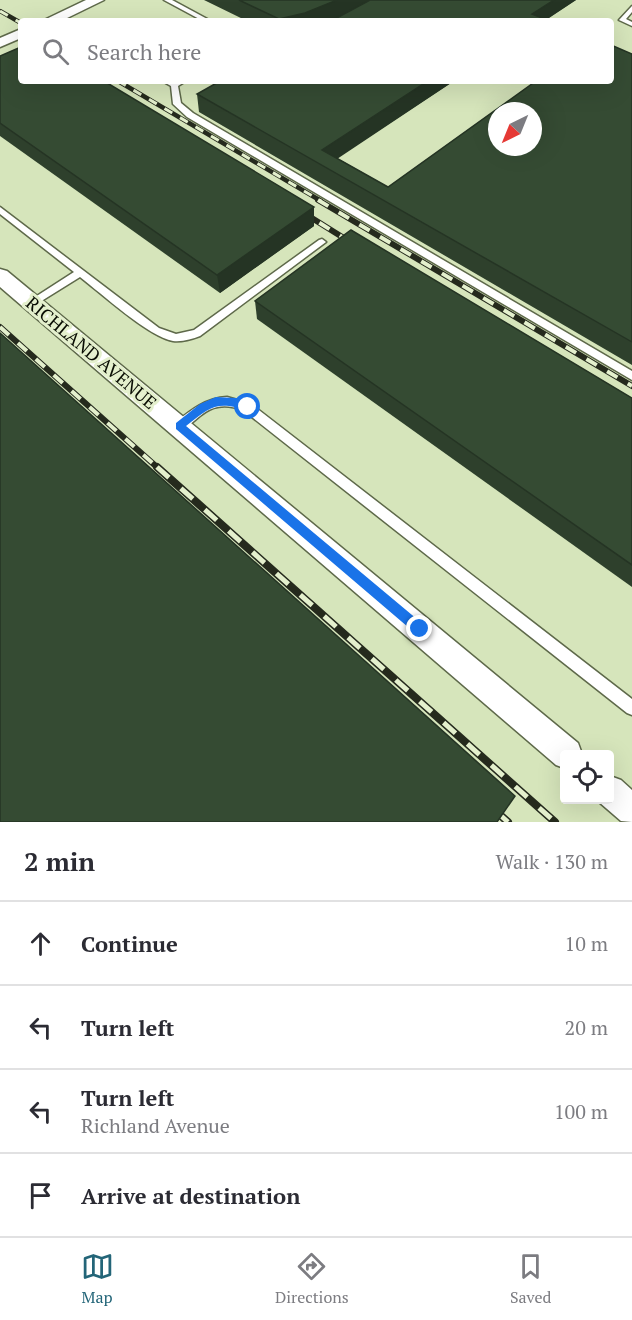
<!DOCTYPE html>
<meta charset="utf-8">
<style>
:root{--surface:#fff;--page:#f7f7f7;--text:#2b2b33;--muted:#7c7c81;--line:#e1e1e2;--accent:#236578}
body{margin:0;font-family:"PT Serif",serif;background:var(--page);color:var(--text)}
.controls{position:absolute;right:18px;bottom:18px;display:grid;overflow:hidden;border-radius:6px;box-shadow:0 6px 24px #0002}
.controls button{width:54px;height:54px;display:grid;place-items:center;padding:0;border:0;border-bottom:2px solid var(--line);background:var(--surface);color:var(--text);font:30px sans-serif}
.compass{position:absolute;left:488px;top:102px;width:54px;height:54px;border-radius:50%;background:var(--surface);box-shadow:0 6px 24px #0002;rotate:223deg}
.stop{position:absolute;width:18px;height:18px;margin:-14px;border:4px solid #1a73e8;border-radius:50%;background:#fff}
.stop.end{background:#1a73e8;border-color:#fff;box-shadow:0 2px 6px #0008}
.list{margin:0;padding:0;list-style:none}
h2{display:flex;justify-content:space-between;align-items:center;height:78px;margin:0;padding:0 24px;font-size:26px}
h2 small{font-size:20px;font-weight:400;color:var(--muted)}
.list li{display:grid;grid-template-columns:39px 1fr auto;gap:18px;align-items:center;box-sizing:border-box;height:84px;padding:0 24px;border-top:2px solid var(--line)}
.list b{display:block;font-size:22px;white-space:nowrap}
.list p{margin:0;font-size:20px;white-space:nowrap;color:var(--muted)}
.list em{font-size:20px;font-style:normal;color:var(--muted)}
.icon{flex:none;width:33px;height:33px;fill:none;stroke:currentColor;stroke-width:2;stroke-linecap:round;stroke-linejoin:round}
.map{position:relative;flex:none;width:632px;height:822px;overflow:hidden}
.search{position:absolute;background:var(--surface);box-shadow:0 6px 24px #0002;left:18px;right:18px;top:18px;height:66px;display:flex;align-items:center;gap:15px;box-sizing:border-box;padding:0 21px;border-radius:6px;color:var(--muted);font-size:22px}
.sheet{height:414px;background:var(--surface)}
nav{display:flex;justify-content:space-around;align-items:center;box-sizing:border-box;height:84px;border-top:2px solid var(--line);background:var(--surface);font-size:16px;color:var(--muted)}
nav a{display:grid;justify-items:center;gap:3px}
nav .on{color:var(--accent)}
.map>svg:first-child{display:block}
.built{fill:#d6e5bb;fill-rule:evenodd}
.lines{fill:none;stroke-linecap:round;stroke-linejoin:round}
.lane-casing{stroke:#5e694a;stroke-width:3}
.street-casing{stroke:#5e694a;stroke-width:3}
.lane{fill:#fff;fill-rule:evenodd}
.street{fill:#fff;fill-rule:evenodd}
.rail-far2-casing{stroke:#252a1d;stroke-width:4.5}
.rail-far1-casing{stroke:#252a1d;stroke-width:6}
.rail-casing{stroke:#252a1d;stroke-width:8}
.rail-far2{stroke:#e4f0cd;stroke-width:3;stroke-dasharray:9;stroke-linecap:butt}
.rail-far1{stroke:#e4f0cd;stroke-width:4;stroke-dasharray:12;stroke-linecap:butt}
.rail{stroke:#e4f0cd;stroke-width:5;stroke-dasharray:16;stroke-linecap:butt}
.wall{fill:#2e402c}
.shaded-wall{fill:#253424}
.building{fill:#354b33;stroke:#253424;stroke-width:1.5;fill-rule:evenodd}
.route{fill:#1a73e8}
.labels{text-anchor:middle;stroke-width:6;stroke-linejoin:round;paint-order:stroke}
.street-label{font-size:18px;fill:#090d03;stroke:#e4f0cd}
</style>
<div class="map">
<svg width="632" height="822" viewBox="0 0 632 822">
<rect width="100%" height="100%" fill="#e4f0cd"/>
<path class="built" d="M 0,0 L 632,0 L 632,822 L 0,822 ZM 21,21 L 611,21 L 611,81 L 21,81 ZM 497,111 L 533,111 L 533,147 L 497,147 ZM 564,754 L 610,754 L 610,800 L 564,800 Z"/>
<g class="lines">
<defs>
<g id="lane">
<polygon points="164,0 172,0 211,21 203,21"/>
<polygon points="632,6 632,12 626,19 632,22 632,26 619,20"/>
<polygon points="162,81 186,81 178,86 181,103 193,113 632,371 632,380 187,117 173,104 171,86"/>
<path d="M 0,207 L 159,328 L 176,334 L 194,330 L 319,240 L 322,239 L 326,242 L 200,336 C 192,339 183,342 173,341 C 149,337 102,294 80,277 L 35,305 L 29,305 L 27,303 L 29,301 L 74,272 L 0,214 Z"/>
<path d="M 227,397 L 251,404 L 632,699 L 632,715 L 627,713 L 243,410 C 202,394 195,433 175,429 L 174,426 L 175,423 C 191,410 206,398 227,397 Z"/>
</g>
<g id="street">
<polygon points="86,0 104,0 61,21 42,21"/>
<polygon points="21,29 21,38 0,47 0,38"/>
<polygon points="0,269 7,271 578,743 582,754 564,754 564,768 556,765 0,287"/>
<polygon points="610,776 621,780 632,790 632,822 621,821 599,802 598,800 610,800"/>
</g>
</defs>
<use href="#lane" class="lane-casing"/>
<use href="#street" class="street-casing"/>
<use href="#lane" class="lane"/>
<use href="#street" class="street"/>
<defs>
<g id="rail-far2">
<polyline points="0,11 21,23"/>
<polyline points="118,81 321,201"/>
</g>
<g id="rail-far1">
<polyline points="318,200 632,386"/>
<polyline points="299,210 355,245"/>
<polyline points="0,327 158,468"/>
</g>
<g id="rail">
<polyline points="157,467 555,822"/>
<polyline points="499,814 508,822"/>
</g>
</defs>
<use href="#rail-far2" class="rail-far2-casing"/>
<use href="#rail-far1" class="rail-far1-casing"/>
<use href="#rail" class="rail-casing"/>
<use href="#rail-far2" class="rail-far2"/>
<use href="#rail-far1" class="rail-far1"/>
<use href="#rail" class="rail"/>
</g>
<g class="wall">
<polygon points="204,0 576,0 546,20 337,18 329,21 247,21"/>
<polygon points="632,54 632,365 199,112 197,94 454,81 337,158 388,187"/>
<polygon points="0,56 314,207 314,226 220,293 0,136"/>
<polygon points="255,301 632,398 632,587 257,319"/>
</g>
<g class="shaded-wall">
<polygon points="337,0 375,0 358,9 329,21 279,21 279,19"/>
<polygon points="554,0 576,0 544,21 532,14"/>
<polygon points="428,81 454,81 325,167 322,150"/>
<polygon points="314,207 314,226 220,293 217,275"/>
</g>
<g class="building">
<polygon points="239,0 337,0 305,13 279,19"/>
<polygon points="370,0 554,0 532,14 550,21 331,21"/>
<path d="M 611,45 L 632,54 L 632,342 L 197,94 L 220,81 L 428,81 L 322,150 L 388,187 L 536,81 L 611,81 ZM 497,111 L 533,111 L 533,147 L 497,147 Z"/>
<polygon points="21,47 21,81 104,81 314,207 217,275 0,123 0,56"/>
<polygon points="351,230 632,398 632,565 255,301"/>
<polygon points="0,333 515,796 497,822 0,822"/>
</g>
<path class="route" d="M 216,397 L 236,398 L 252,407 L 248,411 C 217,400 210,407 186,426 L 424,625 L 424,633 L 415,633 L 176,429 L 176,423 L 200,404 Z"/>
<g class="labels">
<g class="street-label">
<text transform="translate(91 353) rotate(40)" y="6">RICHLAND AVENUE</text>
</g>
</g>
</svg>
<div class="controls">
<button><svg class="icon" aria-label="locate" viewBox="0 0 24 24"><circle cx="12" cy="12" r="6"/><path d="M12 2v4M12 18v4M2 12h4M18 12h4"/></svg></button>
</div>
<svg class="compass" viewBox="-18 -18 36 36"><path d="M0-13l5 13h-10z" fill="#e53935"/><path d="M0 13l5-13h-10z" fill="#7c7c81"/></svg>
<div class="stop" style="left:248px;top:407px"></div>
<div class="stop end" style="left:420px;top:629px"></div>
<div class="search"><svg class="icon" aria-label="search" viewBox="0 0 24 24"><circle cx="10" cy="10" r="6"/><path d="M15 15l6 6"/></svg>Search here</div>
</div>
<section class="sheet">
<h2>2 min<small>Walk · 130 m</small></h2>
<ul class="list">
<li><svg class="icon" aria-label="ahead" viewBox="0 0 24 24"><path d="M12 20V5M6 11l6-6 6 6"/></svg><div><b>Continue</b></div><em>10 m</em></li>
<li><svg class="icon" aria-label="left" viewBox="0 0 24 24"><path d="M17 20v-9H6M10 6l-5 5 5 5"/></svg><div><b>Turn left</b></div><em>20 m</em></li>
<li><svg class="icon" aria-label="left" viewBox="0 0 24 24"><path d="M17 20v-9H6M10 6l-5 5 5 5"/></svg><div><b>Turn left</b><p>Richland Avenue</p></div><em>100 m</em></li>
<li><svg class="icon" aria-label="arrive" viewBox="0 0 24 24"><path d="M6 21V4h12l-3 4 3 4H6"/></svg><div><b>Arrive at destination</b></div></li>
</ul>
</section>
<nav>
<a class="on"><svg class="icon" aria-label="map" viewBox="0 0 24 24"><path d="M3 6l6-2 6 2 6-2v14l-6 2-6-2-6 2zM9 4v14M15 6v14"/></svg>Map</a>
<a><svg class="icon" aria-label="directions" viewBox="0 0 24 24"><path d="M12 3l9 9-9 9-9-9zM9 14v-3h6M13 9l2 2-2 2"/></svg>Directions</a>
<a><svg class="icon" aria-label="saved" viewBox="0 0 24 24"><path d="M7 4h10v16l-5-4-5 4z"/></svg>Saved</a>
</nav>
